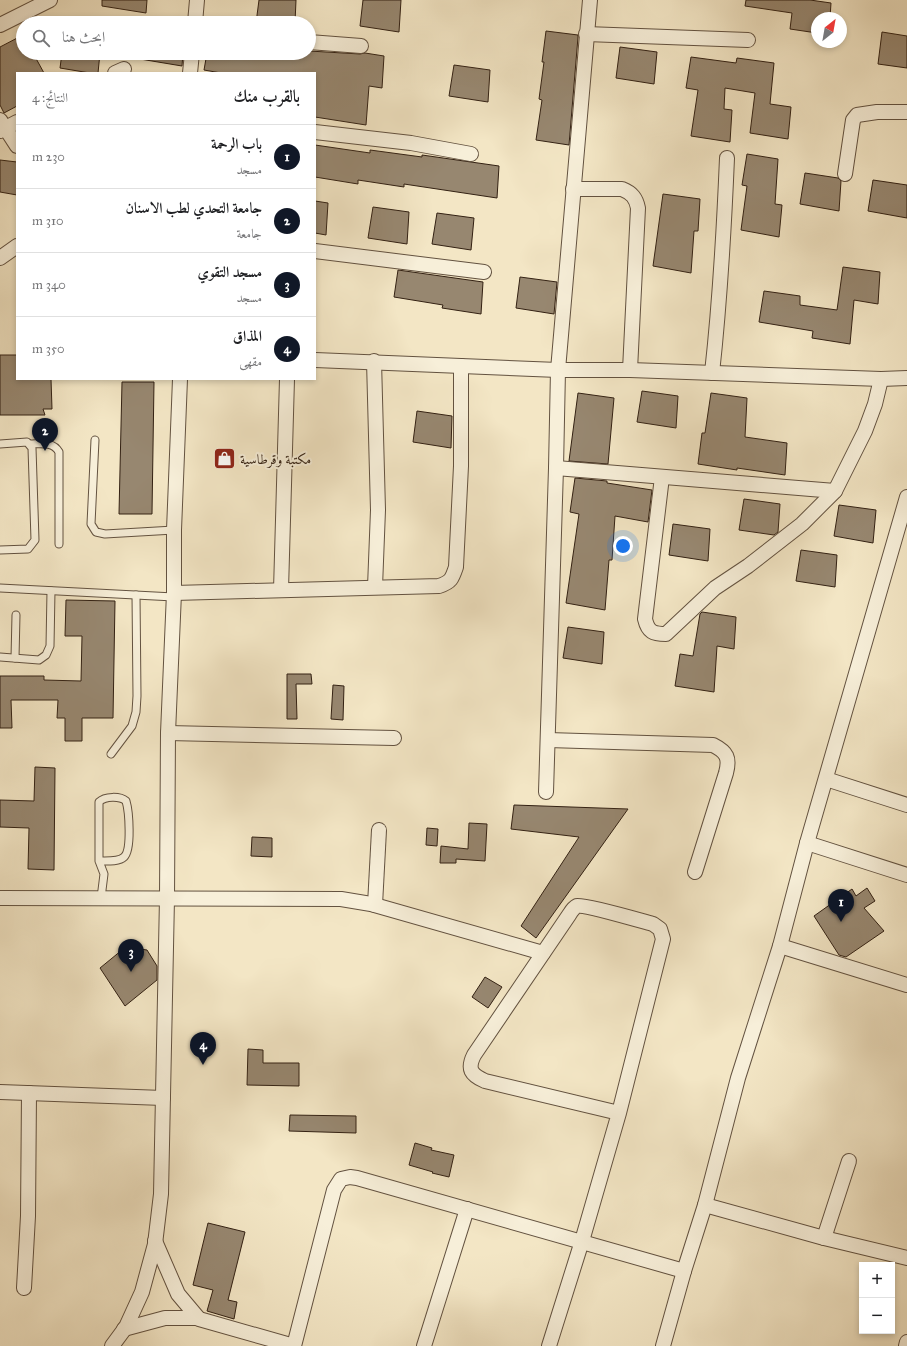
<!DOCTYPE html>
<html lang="ar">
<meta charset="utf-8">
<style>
:root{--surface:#fff;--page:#f6f6f6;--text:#202124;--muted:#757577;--line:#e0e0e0;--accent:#111827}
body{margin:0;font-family:"IM FELL Great Primer",Amiri,serif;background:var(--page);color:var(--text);direction:rtl}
.controls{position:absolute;right:12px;bottom:12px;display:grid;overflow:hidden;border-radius:0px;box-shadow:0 2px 6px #0003}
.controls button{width:36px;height:36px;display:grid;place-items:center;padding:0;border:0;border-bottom:1px solid var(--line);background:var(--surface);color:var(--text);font:20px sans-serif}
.compass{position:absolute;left:811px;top:12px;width:36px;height:36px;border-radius:50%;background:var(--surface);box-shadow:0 2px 6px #0003;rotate:31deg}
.you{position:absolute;left:623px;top:546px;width:14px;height:14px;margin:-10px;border:3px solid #fff;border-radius:50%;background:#1a73e8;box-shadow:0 0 0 6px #1a73e833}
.badge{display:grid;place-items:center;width:26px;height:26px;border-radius:50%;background:var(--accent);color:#fff;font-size:13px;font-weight:700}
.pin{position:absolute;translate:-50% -33px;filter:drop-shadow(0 1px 2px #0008)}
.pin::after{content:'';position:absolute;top:21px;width:14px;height:12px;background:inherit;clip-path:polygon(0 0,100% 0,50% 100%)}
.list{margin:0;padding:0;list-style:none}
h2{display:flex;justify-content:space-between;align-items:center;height:52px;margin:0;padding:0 16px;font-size:17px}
h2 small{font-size:13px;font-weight:400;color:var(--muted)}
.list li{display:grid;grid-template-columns:26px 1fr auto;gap:12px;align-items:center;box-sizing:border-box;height:64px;padding:0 16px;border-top:1px solid var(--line)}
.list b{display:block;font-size:15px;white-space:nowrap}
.list p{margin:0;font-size:13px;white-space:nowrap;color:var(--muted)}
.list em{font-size:13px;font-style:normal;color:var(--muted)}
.icon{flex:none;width:22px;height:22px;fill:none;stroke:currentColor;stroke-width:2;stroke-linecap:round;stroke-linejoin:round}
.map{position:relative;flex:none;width:907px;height:1346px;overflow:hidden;direction:ltr}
.search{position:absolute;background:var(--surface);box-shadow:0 2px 6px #0003;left:16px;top:16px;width:300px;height:44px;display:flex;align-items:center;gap:10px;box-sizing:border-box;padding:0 14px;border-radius:22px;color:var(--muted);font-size:15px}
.panel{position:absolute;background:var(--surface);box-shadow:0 2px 6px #0003;left:16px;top:72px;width:300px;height:308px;border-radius:0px;direction:rtl}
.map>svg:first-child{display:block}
.building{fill:#978770;stroke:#332113}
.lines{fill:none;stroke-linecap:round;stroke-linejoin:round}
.service-casing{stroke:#635240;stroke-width:9}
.minor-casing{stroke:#635240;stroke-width:16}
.service{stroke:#f7efd9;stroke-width:7}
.minor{stroke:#f7efd9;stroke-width:14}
.labels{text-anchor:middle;stroke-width:4;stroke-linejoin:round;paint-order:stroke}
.poi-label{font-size:14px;fill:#332113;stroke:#f7efd9;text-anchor:start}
</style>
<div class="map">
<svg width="907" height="1346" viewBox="0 0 907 1346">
<rect width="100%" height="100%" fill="#f3e6c5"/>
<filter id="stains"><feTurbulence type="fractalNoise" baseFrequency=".005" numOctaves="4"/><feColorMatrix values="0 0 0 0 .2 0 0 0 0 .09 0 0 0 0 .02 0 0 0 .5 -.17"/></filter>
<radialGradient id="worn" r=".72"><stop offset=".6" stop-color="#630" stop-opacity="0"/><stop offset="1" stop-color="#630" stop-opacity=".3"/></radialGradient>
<g class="building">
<polygon points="102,0 147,0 146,13 102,6"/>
<polygon points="259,0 296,0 295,23 256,23"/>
<polygon points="363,0 401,0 399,32 360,26"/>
<polygon points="746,0 810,0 831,3 830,18 817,18 817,33 790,29 792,13 745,6"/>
<polygon points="546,31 578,35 578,37 569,145 536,140 542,100 539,99 544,62 542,62"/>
<polygon points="882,32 907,36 907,68 878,64"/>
<polygon points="23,35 23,53 33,53 44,73 17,73 17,106 4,113 0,105 0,47"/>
<polygon points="620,47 657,52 654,84 616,78"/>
<polygon points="309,51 360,54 365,53 384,56 382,88 369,86 366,125 315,117 315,73 221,73 204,70 207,53 309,53"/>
<polygon points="62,53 100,53 98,73 90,73 60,68"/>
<polygon points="140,53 183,53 182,66 140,59"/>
<polygon points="691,57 736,63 737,58 774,63 770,104 791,107 788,139 750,133 755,93 725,88 724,109 732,110 730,142 691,136 698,90 686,88"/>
<polygon points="454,65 490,70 488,102 449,96"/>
<polygon points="315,145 370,153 370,150 422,157 422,155 499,166 497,198 404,184 404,187 358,180 358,184 315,177"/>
<polygon points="747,154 778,159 775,204 782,205 779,237 741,230 747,186 742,185"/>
<polygon points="0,160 17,162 17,195 0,192"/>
<polygon points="805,173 838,178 841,181 839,211 800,204"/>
<polygon points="873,180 907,185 907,218 868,211"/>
<polygon points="663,194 700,199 698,231 694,231 691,273 653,266"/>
<polygon points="315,201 328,203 326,235 315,233"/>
<polygon points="373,207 409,212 407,244 368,238"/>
<polygon points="437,213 474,218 471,250 432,244"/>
<polygon points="843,267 880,272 878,304 854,300 850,344 812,338 813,331 759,322 764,291 800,296 800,305 837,310"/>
<polygon points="398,270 483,282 481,314 442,308 443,305 394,297"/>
<polygon points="520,277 557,282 554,314 516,308"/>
<polygon points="0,355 17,355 17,379 51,379 52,409 43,409 45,415 0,415"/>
<polygon points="122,382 154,382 152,514 119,514"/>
<polygon points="642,391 678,396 676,428 637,422"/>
<polygon points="578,393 614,398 608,464 569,461"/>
<polygon points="711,393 747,398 745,437 787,443 785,475 737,468 737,470 698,464 702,433 705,433"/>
<polygon points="417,411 452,416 451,448 413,442"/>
<polygon points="575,478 607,481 607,483 652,490 648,522 615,516 612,560 609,560 605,610 566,603 579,514 570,512"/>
<polygon points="744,499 780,504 778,532 774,535 739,530"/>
<polygon points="839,505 876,510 873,543 834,536"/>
<polygon points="673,524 710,529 708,561 669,555"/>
<polygon points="801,550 837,555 835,587 796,581"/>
<polygon points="66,600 115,601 113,718 82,718 82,741 65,741 65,718 57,718 58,700 11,700 12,728 0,728 0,676 44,676 44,680 81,681 82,636 65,636"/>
<polygon points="702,612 736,617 734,649 717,646 714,692 675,686 680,654 693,656 700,614"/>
<polygon points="568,627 604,632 602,664 563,658"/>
<polygon points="287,674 311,674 312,684 296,684 297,719 287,719"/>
<polygon points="333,685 344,686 343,720 331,719"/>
<polygon points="35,767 55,768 54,870 28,869 29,828 0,827 0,800 34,801"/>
<polygon points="514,805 628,809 536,938 521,926 579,837 511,829"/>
<polygon points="469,823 487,824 485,861 456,859 456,863 440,863 441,846 468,849"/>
<polygon points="427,828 438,829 437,846 426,845"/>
<polygon points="252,837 272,838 272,857 251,856"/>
<polygon points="867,888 875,901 864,908 884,931 846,957 839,955 814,916 852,889 856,896"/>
<polygon points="133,941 140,949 147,950 157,966 157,980 125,1006 100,968"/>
<polygon points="485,977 502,987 488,1008 472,997"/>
<polygon points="248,1049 263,1050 263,1063 299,1063 299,1086 247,1085"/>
<polygon points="290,1115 356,1116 356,1133 289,1131"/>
<polygon points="415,1143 432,1148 431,1150 454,1155 449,1177 432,1173 433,1172 409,1165"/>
<polygon points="208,1223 245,1232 228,1300 237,1302 234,1319 207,1311 213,1290 193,1285"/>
</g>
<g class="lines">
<defs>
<g id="service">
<polyline points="95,440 91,524 96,532 105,534 174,530"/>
<polyline points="0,444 27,442 32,448 35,540 28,549 0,550"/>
<path d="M 30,444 C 40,444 53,441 59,452 L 59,544"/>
<polyline points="0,588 174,597"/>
<polyline points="0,657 39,660 46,655 50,646 51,591"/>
<polyline points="15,658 16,615"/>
<polyline points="111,754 132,726 136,712 137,696 136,595"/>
<path d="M 99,861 C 106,861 119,862 124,857 C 132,850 129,811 126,801 C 120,796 105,796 99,802 L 99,861 L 104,874 L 101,898"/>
</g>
<g id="minor">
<polyline points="195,23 197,0"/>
<polyline points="0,25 50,0"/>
<polyline points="586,34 748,40"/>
<polyline points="309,42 361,46"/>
<polyline points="115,73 124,69"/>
<polyline points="190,73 192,53"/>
<polyline points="0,120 17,146"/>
<polyline points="0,131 17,122"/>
<polyline points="315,132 411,143 471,154"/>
<polyline points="845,174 853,120 857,115 877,112 907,112"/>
<path d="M 573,189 L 622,189 C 632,193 636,198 638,208 L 630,370"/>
<polyline points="315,251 484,272"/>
<polyline points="0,258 17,246"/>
<polyline points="315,360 558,370 630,370 881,379 907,378"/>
<polyline points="374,361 378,510 375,587"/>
<path d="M 712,373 C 720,301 724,230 727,158"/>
<polyline points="556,468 835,491"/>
<path d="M 662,477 L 645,619 C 648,632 653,634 666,634 L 715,588 L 748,566 L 802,524 L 835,491 L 865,431 L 875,404 L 881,379"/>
<polyline points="281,590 287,379"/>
<path d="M 174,593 L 439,586 C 451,582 452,579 456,567 L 461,466 L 461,366"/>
<polyline points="168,733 394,738"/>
<path d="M 548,740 L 713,745 C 727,752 730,758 726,773 L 695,872"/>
<polyline points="826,779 907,805"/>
<polyline points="546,792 556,468 558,370 590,0"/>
<polyline points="807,843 907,875"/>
<polyline points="0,898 341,899 371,904 543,953"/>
<polyline points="375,905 379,830"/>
<polyline points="780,946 907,985"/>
<polyline points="0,1092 163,1098"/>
<polyline points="705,1205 824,1238 907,1258"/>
<polyline points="824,1238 849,1161"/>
<polyline points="155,1241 178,1294 199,1319 294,1346"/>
<polyline points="24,1288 28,1216 29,1093"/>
<polyline points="124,1329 165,1318 198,1318"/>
<polyline points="112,1346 126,1327 142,1292 155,1244 161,1194 167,898 168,733 174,593 174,530 180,379"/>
<polyline points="294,1346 334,1190 341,1179 350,1177 357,1178 684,1271"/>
<polyline points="424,1346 467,1209"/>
<path d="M 549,1346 L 582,1241 L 619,1113 L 663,939 L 660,929 L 653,924 C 642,921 584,904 577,906 C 573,908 571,912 569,915 L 474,1055 C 467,1069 471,1075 485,1081 L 619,1113"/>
<polyline points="663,1346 684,1271 705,1205 738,1078 780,946 807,843 907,497"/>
<polyline points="906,1346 907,1342"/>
</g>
</defs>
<use href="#service" class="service-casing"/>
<use href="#minor" class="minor-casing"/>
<use href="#service" class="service"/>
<use href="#minor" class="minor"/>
</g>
<defs>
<symbol id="shop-square" viewBox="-11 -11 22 22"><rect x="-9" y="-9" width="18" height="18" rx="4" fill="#8f2418" stroke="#f7efd9"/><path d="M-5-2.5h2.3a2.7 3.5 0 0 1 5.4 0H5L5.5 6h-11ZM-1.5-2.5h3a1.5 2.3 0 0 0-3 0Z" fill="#fff"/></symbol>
</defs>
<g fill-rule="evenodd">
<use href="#shop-square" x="212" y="446" width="25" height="25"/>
</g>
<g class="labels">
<g class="poi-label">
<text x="240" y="464">مكتبة وقرطاسية</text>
</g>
</g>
<rect width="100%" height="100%" filter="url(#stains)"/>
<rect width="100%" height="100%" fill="url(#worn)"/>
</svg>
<div class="controls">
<button>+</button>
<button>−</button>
</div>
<svg class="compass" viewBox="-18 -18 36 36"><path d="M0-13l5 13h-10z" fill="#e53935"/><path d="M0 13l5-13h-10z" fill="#757577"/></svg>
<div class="you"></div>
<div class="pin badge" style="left:841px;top:922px">1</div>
<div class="pin badge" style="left:45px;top:451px">2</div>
<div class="pin badge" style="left:131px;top:972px">3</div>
<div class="pin badge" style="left:203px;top:1065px">4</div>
<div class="search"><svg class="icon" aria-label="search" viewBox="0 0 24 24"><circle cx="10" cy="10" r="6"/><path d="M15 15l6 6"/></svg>ابحث هنا</div>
<section class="panel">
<h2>بالقرب منك<small>النتائج: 4</small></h2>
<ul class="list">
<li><span class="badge">1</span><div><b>باب الرحمة</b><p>مسجد</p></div><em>230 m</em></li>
<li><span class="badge">2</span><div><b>جامعة التحدي لطب الاسنان</b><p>جامعة</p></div><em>310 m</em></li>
<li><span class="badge">3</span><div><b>مسجد التقوي</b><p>مسجد</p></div><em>340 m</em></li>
<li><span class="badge">4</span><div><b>المذاق</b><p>مقهى</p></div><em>350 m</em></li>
</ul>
</section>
</div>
